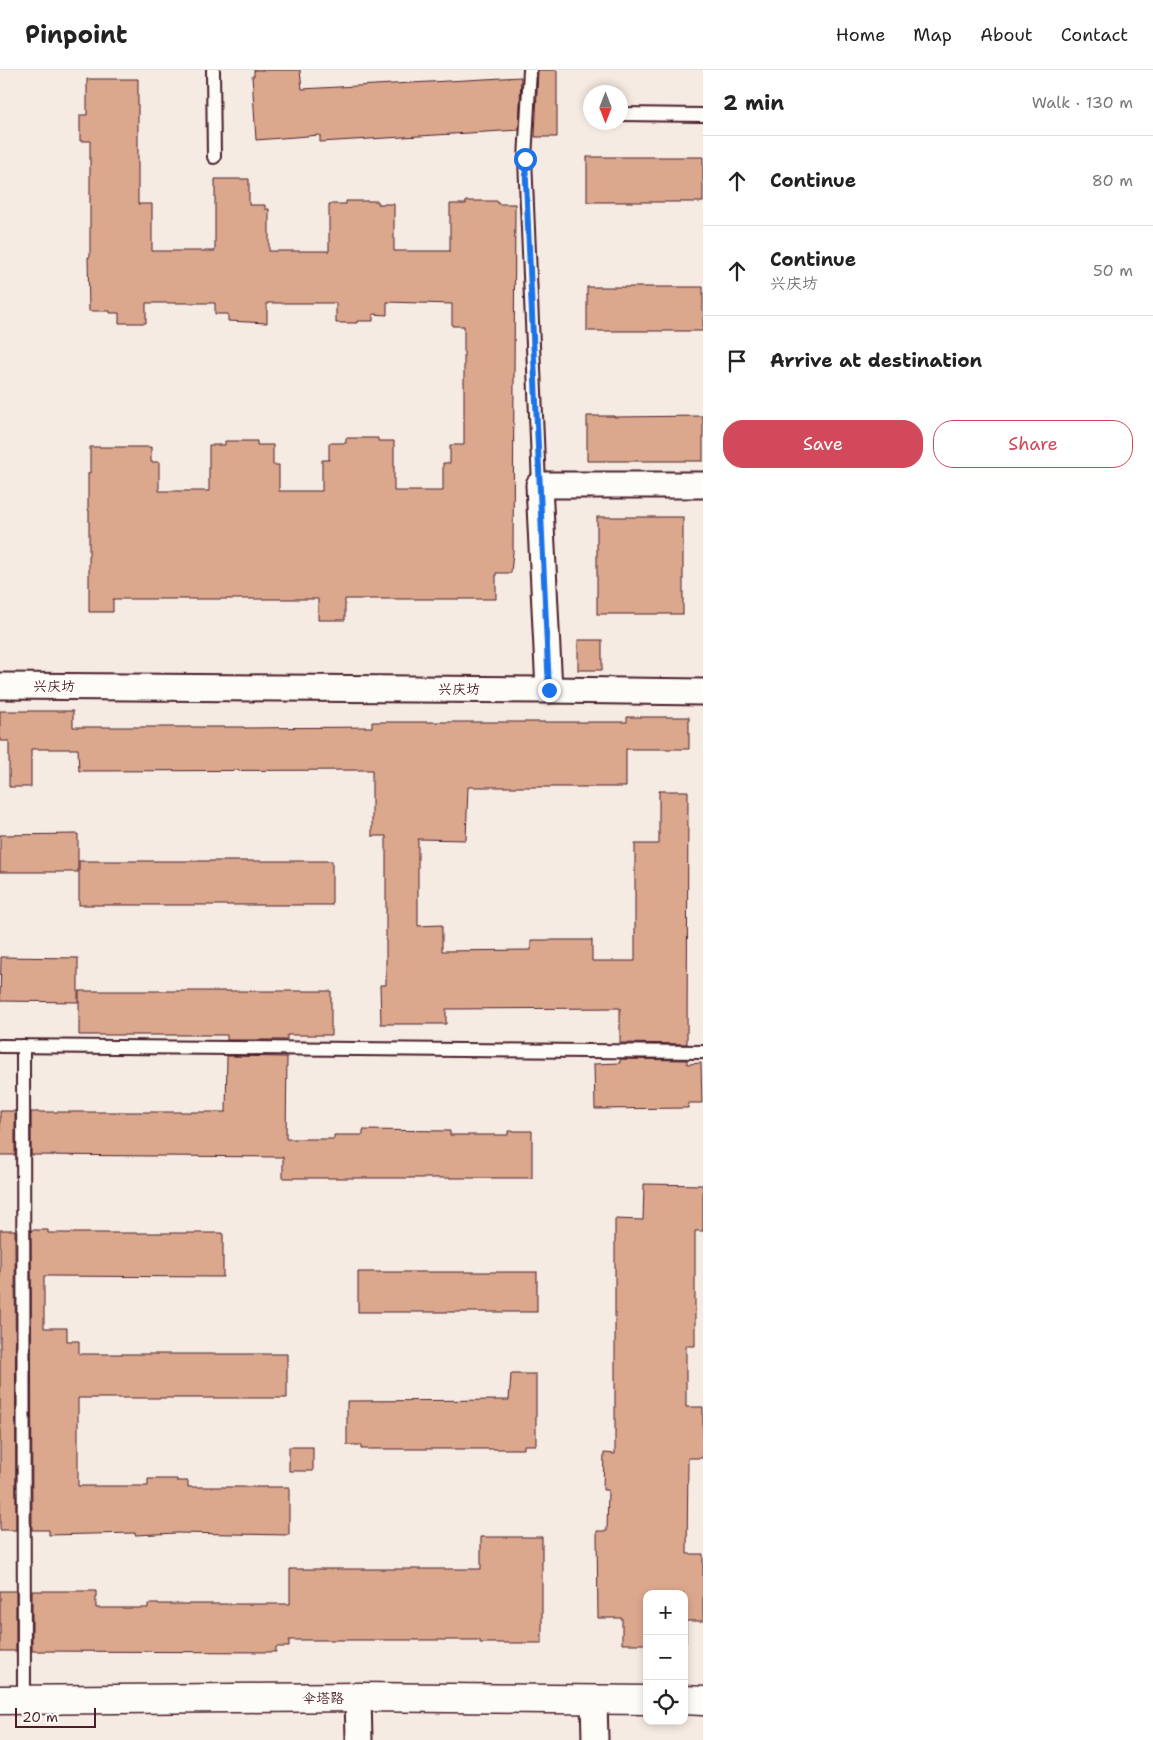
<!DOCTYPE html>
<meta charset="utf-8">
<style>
:root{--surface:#fff;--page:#f2f2f2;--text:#222;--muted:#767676;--line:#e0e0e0;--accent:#d1495b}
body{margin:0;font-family:"Shantell Sans","LXGW WenKai TC",sans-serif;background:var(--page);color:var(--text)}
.controls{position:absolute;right:15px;bottom:15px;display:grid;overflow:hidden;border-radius:10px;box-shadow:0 2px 8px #0003}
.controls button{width:45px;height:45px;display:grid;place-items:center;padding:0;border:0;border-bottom:1px solid var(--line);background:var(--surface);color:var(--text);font:25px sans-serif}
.compass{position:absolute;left:583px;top:15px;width:45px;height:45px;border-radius:50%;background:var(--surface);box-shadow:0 2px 8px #0003;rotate:180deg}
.scale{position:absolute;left:15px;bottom:12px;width:81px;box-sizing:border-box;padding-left:5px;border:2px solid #4a1f2b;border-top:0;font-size:14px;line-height:18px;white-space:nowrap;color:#4a1f2b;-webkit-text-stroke:4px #fdfcf7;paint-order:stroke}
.stop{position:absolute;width:15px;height:15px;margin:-11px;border:4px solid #1a73e8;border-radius:50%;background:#fff}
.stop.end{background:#1a73e8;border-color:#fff;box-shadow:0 1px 5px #0008}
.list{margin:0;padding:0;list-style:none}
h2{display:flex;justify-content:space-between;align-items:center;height:65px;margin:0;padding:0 20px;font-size:21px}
h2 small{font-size:16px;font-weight:400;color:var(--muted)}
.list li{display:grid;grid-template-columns:32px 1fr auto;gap:15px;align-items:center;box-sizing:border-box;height:90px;padding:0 20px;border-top:1px solid var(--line)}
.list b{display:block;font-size:19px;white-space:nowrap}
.list p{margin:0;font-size:16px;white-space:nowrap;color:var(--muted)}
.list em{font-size:16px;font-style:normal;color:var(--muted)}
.actions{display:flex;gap:10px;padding:15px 20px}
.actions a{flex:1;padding:11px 0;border:1px solid var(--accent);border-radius:20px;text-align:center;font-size:18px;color:var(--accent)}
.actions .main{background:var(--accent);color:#fff}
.icon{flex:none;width:28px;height:28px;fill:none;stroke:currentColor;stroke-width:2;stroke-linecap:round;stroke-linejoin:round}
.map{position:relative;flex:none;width:703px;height:1670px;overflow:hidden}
header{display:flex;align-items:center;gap:30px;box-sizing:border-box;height:70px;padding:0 25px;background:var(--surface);border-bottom:1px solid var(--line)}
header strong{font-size:24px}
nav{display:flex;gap:28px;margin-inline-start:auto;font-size:18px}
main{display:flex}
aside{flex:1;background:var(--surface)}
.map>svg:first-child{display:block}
.building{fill:#dba88e;stroke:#4a1f2b}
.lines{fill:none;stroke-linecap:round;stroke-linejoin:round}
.service-casing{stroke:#4a1f2b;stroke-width:16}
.minor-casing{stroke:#4a1f2b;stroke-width:29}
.tertiary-casing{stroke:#4a1f2b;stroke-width:31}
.service{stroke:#fdfcf7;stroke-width:12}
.minor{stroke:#fdfcf7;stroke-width:25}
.tertiary{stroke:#fdfcf7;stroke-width:28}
.route{stroke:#1a73e8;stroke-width:6}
.labels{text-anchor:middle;stroke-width:4;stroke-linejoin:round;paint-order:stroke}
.street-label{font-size:14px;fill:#4a1f2b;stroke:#fdfcf7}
</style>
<header>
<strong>Pinpoint</strong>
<nav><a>Home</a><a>Map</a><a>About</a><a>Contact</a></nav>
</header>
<main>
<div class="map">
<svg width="703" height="1670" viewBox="0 0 703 1670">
<rect width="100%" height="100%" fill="#f6ebe2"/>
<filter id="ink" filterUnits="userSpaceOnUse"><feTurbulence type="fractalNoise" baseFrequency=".02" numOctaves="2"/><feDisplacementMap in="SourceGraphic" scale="10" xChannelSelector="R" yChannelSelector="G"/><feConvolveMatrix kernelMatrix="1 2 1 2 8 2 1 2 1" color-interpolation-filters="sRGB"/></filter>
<g filter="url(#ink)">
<g class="building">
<polygon points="254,0 300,0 302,19 521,7 519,60 320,72 320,65 256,70 252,6 254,6"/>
<polygon points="538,0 557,0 557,67 535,67"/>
<polygon points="87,9 138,9 138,134 152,134 152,181 215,181 215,109 249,109 249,135 265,135 265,139 269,139 269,181 329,181 329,134 346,134 346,131 378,131 378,134 394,134 394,181 450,181 450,134 466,134 466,131 498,131 498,134 515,134 513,482 511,503 496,503 496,529 345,529 345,550 318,550 318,529 113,529 113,542 89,542 89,440 88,440 88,403 90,403 90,377 151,377 151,392 159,392 159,421 209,421 209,375 225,375 225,371 257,371 257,375 273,375 273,395 279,395 279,421 322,421 322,390 329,390 329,373 346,373 346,368 378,368 378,371 394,371 394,421 443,421 443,393 450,393 450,375 464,375 464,256 452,256 452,234 387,232 387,245 373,244 373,251 357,251 357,253 336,253 336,233 267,233 267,253 228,251 228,244 215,244 215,233 146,233 146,253 119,253 119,243 110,243 110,241 89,241 88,187 90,187 90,71 80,71 80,45 87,45"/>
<rect x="587" y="87" width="116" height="45"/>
<rect x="587" y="217" width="116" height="44"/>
<polygon points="587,346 614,346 614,347 703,346 703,391 587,391"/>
<rect x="597" y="447" width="86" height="97"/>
<rect x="578" y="570" width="24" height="30"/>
<polygon points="0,641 73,641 73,657 244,657 244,658 372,657 372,652 627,652 627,647 689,647 689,679 626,679 626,717 468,717 466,770 418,769 418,856 442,855 442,881 531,880 531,870 592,870 592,891 635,891 635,774 659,774 659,721 688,721 687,974 620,973 620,938 446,939 446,954 381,954 380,915 386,915 386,766 372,766 372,700 79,701 78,679 31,679 31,717 9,717 9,671 0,671"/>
<polygon points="78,764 78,802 0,802 0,765"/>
<rect x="79" y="791" width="253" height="44"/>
<polygon points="1,887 78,888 78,932 0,931"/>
<polygon points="79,921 331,921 331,965 287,965 287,970 227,970 227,965 79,965"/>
<polygon points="227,986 287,987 286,1069 334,1069 334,1065 363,1065 363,1060 450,1061 450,1065 508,1065 508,1061 532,1061 532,1108 283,1108 283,1087 31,1085 31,1042 226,1042"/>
<polygon points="620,989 687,990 687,994 701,993 702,1033 688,1033 688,1038 595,1039 594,994 620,993"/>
<rect x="0" y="1041" width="15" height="44"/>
<polygon points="644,1114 703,1115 703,1161 695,1161 695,1276 686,1276 686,1337 703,1337 703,1388 688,1388 687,1484 703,1484 703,1551 686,1551 686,1574 684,1574 684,1524 647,1524 647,1574 622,1574 622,1548 598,1548 597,1461 607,1461 608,1420 603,1420 604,1383 615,1384 615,1149 643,1150"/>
<polygon points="0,1160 15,1160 16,1460 0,1460"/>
<polygon points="31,1160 48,1160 48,1163 223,1163 223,1207 44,1206 44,1258 67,1258 67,1271 79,1271 79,1284 287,1284 287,1328 78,1328 78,1416 148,1416 148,1409 177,1409 177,1411 188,1411 188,1417 289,1417 289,1465 177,1463 135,1465 135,1463 49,1465 49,1460 32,1460"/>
<rect x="358" y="1202" width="179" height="40"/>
<polygon points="511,1304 536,1304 536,1375 524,1375 524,1379 361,1379 361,1375 347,1375 347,1331 509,1330"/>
<rect x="289" y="1377" width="24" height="24"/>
<polygon points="481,1467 542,1467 542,1573 480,1573 480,1570 289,1570 289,1577 276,1577 276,1582 32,1581 32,1521 96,1521 96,1538 148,1538 148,1534 290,1534 290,1499 481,1499"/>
<rect x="0" y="1521" width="16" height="60"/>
</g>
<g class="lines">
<defs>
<g id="service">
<polyline points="213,0 214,87"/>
<polyline points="530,0 525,89 539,415"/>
<polyline points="620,44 703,45"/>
<polyline points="0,976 703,982"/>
<polyline points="23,976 24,1630"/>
</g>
<g id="minor">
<polyline points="0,616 549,620 539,415 703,415"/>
<polyline points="549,620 703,622"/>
<polyline points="358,1627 359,1670"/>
<polyline points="594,1629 595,1670"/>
</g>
<g id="tertiary">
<polyline points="0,1630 358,1627 647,1630"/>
<polyline points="684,1630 703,1631"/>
</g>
</defs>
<use href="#service" class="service-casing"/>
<use href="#minor" class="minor-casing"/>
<use href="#tertiary" class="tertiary-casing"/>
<use href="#service" class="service"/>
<use href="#minor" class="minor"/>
<use href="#tertiary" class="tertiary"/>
</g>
</g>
<g class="lines" filter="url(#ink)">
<polyline class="route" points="525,89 549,620"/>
</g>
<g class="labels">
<g class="street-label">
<text x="54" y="621">兴庆坊</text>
<text x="459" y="624">兴庆坊</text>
<text x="323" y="1633">伞塔路</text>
</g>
</g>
</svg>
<div class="controls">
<button>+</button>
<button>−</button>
<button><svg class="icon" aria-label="locate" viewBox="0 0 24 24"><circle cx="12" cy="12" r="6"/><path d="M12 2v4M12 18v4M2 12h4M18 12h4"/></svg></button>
</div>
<svg class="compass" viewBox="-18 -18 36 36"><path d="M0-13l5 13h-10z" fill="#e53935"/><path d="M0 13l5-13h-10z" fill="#767676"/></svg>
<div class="scale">20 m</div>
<div class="stop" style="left:525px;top:89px"></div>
<div class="stop end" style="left:549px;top:620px"></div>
</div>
<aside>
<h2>2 min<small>Walk · 130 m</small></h2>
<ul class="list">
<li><svg class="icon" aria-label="ahead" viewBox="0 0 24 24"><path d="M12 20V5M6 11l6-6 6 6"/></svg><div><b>Continue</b></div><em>80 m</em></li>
<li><svg class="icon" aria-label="ahead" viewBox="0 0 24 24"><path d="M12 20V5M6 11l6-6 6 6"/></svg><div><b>Continue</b><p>兴庆坊</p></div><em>50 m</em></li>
<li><svg class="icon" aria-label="arrive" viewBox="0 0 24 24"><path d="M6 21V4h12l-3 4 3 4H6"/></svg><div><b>Arrive at destination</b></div></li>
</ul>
<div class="actions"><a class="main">Save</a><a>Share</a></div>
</aside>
</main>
